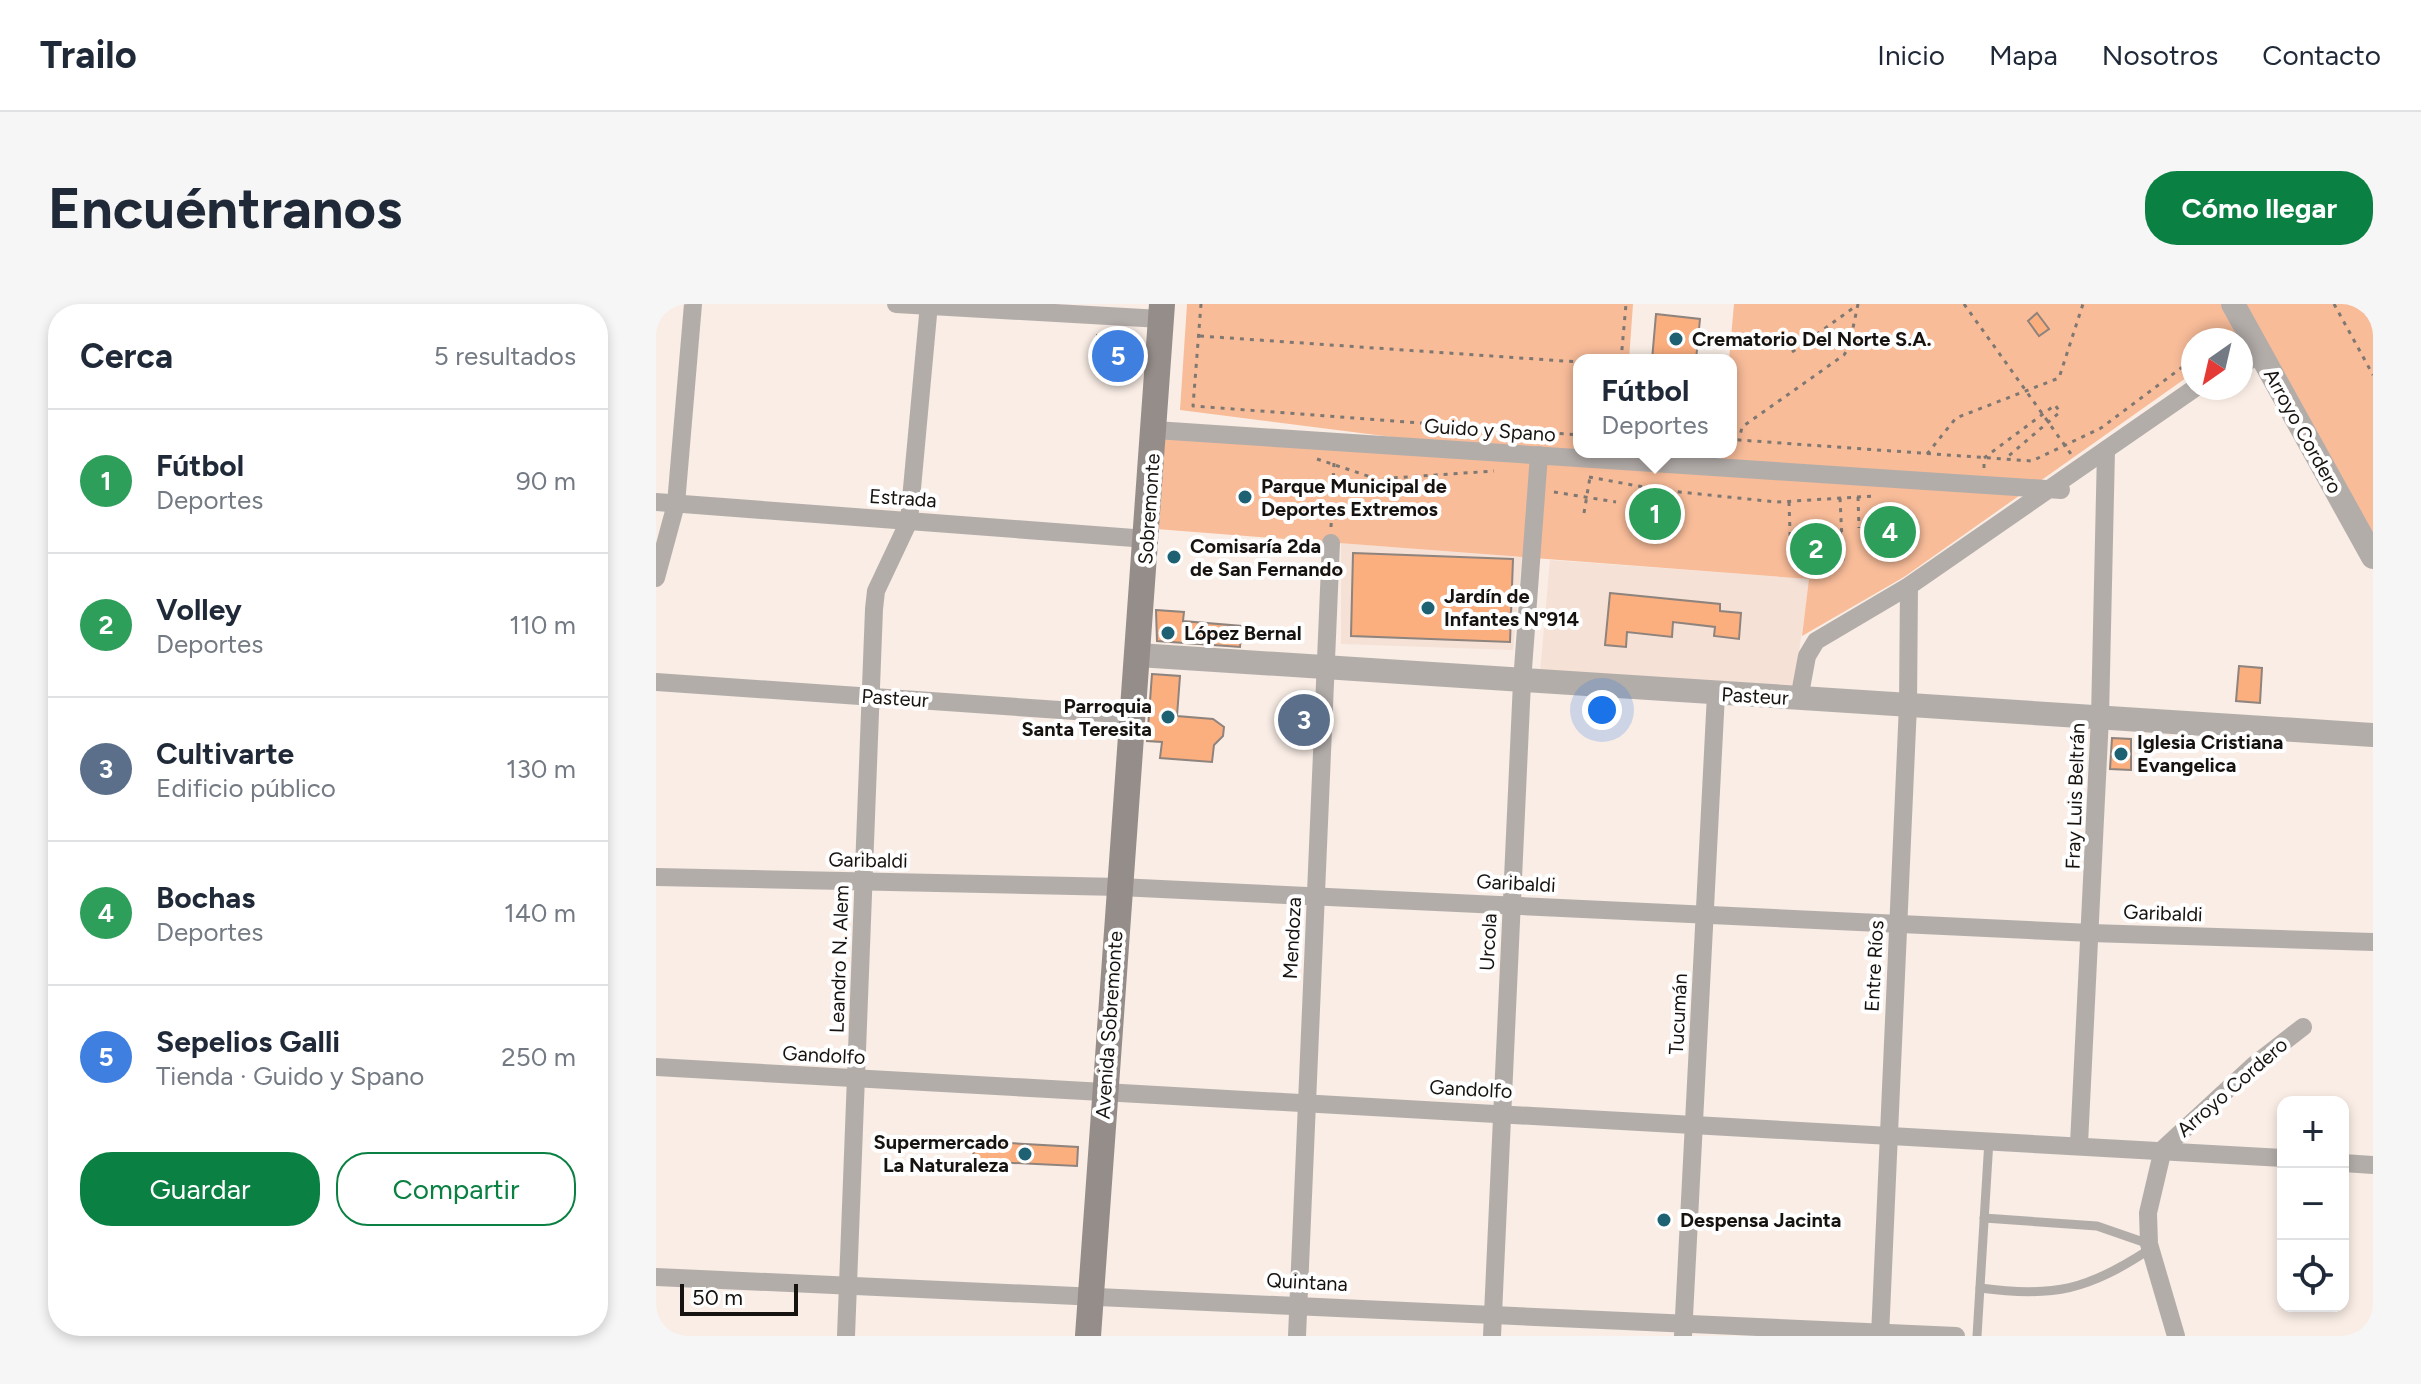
<!DOCTYPE html>
<html lang="es">
<meta charset="utf-8">
<style>
:root{--surface:#fff;--page:#f6f6f7;--text:#1f2937;--muted:#747a83;--line:#e0e1e3;--accent:#0b8043}
body{margin:0;font-family:Figtree,sans-serif;background:var(--page);color:var(--text)}
.controls{position:absolute;right:24px;bottom:24px;display:grid;overflow:hidden;border-radius:16px;box-shadow:0 4px 12px #0003}
.controls button{width:72px;height:72px;display:grid;place-items:center;padding:0;border:0;border-bottom:2px solid var(--line);background:var(--surface);color:var(--text);font:40px sans-serif}
.compass{position:absolute;left:1525px;top:24px;width:72px;height:72px;border-radius:50%;background:var(--surface);box-shadow:0 4px 12px #0003;rotate:214deg}
.scale{position:absolute;left:24px;bottom:20px;width:118px;box-sizing:border-box;padding-left:8px;border:4px solid #171310;border-top:0;font-size:22px;line-height:28px;white-space:nowrap;color:#171310;-webkit-text-stroke:6px #fff;paint-order:stroke}
.you{position:absolute;left:946px;top:406px;width:28px;height:28px;margin:-20px;border:6px solid #fff;border-radius:50%;background:#1a73e8;box-shadow:0 0 0 12px #1a73e833}
.badge{display:grid;place-items:center;width:52px;height:52px;border-radius:50%;background:var(--accent);color:#fff;font-size:26px;font-weight:700}
.pin{position:absolute;translate:-50% -50%;border:4px solid #fff;box-shadow:0 2px 8px #0006}
.popup{position:absolute;left:917px;top:50px;width:164px;height:104px;box-sizing:border-box;display:grid;place-content:center;border-radius:16px;background:var(--surface);filter:drop-shadow(0 2px 6px #0005);font-size:26px;white-space:nowrap;color:var(--muted)}
.popup b{font-size:30px;color:var(--text)}
.popup::after{content:'';position:absolute;left:50%;top:100%;margin-left:-16px;border:16px solid transparent;border-top-color:var(--surface)}
.list{margin:0;padding:0;list-style:none}
h2{display:flex;justify-content:space-between;align-items:center;height:104px;margin:0;padding:0 32px;font-size:34px}
h2 small{font-size:26px;font-weight:400;color:var(--muted)}
.list li{display:grid;grid-template-columns:52px 1fr auto;gap:24px;align-items:center;box-sizing:border-box;height:144px;padding:0 32px;border-top:2px solid var(--line)}
.list b{display:block;font-size:30px;white-space:nowrap}
.list p{margin:0;font-size:26px;white-space:nowrap;color:var(--muted)}
.list em{font-size:26px;font-style:normal;color:var(--muted)}
.actions{display:flex;gap:16px;padding:24px 32px}
.actions a{flex:1;padding:18px 0;border:2px solid var(--accent);border-radius:32px;text-align:center;font-size:28px;color:var(--accent)}
.actions .main{background:var(--accent);color:#fff}
.icon{flex:none;width:44px;height:44px;fill:none;stroke:currentColor;stroke-width:2;stroke-linecap:round;stroke-linejoin:round}
.map{position:relative;flex:none;width:1717px;height:1032px;overflow:hidden;border-radius:32px}
header{display:flex;align-items:center;gap:48px;box-sizing:border-box;height:112px;padding:0 40px;background:var(--surface);border-bottom:2px solid var(--line)}
header strong{font-size:38px}
nav{display:flex;gap:44px;margin-inline-start:auto;font-size:28px}
.intro{display:flex;align-items:center;justify-content:space-between;box-sizing:border-box;height:192px;padding:0 48px}
h1{margin:0;font-size:56px}
.button{padding:20px 36px;border-radius:32px;background:var(--accent);color:#fff;font-size:28px;font-weight:700}
main{display:flex;gap:48px;padding:0 48px}
aside{flex:1;background:var(--surface);border-radius:32px;box-shadow:0 4px 12px #0003}
.map>svg:first-child{display:block}
.built{fill:#f5e1d6}
.green{fill:#f8bc99}
.building{fill:#fbae7e;stroke:#8e837d;stroke-width:2}
.lines{fill:none;stroke-linecap:round;stroke-linejoin:round}
.path{stroke:#7f7872;stroke-width:3;stroke-dasharray:4 6;stroke-linecap:butt}
.service{stroke:#b3adaa;stroke-width:9}
.minor{stroke:#b3adaa;stroke-width:18}
.tertiary{stroke:#b3adaa;stroke-width:24}
.secondary{stroke:#958d89;stroke-width:26}
.poi-dot{fill:#1d6173;stroke:#fff;stroke-width:3}
.labels{text-anchor:middle;stroke-width:8;stroke-linejoin:round;paint-order:stroke}
.poi-label{font-size:20px;font-weight:bold;fill:#171310;stroke:#fff;text-anchor:start}
.street-label{font-size:20px;fill:#171310;stroke:#fff}
</style>
<header>
<strong>Trailo</strong>
<nav><a>Inicio</a><a>Mapa</a><a>Nosotros</a><a>Contacto</a></nav>
</header>
<div class="intro"><h1>Encuéntranos</h1><a class="button">Cómo llegar</a></div>
<main>
<aside>
<h2>Cerca<small>5 resultados</small></h2>
<ul class="list">
<li><span class="badge" style="background:#2e9e5b">1</span><div><b>Fútbol</b><p>Deportes</p></div><em>90 m</em></li>
<li><span class="badge" style="background:#2e9e5b">2</span><div><b>Volley</b><p>Deportes</p></div><em>110 m</em></li>
<li><span class="badge" style="background:#5c6f8a">3</span><div><b>Cultivarte</b><p>Edificio público</p></div><em>130 m</em></li>
<li><span class="badge" style="background:#2e9e5b">4</span><div><b>Bochas</b><p>Deportes</p></div><em>140 m</em></li>
<li><span class="badge" style="background:#3f7fe0">5</span><div><b>Sepelios Galli</b><p>Tienda · Guido y Spano</p></div><em>250 m</em></li>
</ul>
<div class="actions"><a class="main">Guardar</a><a>Compartir</a></div>
</aside>
<div class="map">
<svg width="1717" height="1032" viewBox="0 0 1717 1032">
<rect width="100%" height="100%" fill="#f9ede5"/>
<g class="built">
<polygon points="685,239 866,253 857,346 685,340"/>
<polygon points="894,256 1154,275 1137,387 884,369"/>
</g>
<g class="green">
<polygon points="531,0 977,0 973,56 923,56 923,148 1065,163 1066,148 1075,148 1073,56 1078,0 1565,0 1579,26 1576,36 1537,36 1537,69 1248,273 1146,332 1153,275 500,225 507,126 862,149 524,106"/>
<polygon points="1589,0 1717,0 1717,231"/>
</g>
<g class="building">
<polygon points="1381,9 1393,25 1383,32 1372,17"/>
<polygon points="1000,10 1044,15 1040,56 996,56"/>
<polygon points="441,31 482,34 486,39 484,68 439,65"/>
<polygon points="697,249 857,255 854,338 695,332"/>
<polygon points="954,289 1064,300 1064,307 1085,309 1083,335 1058,332 1059,323 1017,318 1016,333 971,328 970,343 949,341"/>
<polygon points="500,306 528,308 527,317 586,322 584,343 501,337"/>
<polygon points="1583,362 1606,364 1604,399 1580,397"/>
<polygon points="496,370 524,372 521,412 557,415 568,423 567,432 558,441 556,458 504,454 506,438 491,437"/>
<polygon points="1456,434 1475,435 1475,466 1454,465"/>
<polygon points="318,837 422,843 421,862 317,857"/>
</g>
<g class="lines">
<g class="path">
<polyline points="545,0 537,102 923,131"/>
<polyline points="1202,0 1193,43 1188,51 1086,123 1083,136 1376,157 1445,124 1537,55"/>
<polyline points="1308,0 1415,150"/>
<polyline points="1678,0 1717,71"/>
<polyline points="544,32 923,58"/>
<polyline points="1136,48 1200,2"/>
<polyline points="965,56 970,0"/>
<polyline points="1271,150 1300,114 1403,74 1427,0"/>
<polyline points="661,155 721,175 838,167"/>
<polyline points="1328,164 1328,154 1399,101 1404,108 1349,155"/>
<polyline points="933,173 1004,186 1121,198 1219,192"/>
<polyline points="898,188 960,198"/>
<polyline points="1202,193 1203,224"/>
<polyline points="1133,198 1135,258 1187,256 1184,194"/>
<polyline points="928,209 934,173"/>
<polyline points="675,223 678,159"/>
<polyline points="1134,230 1186,229"/>
</g>
<g class="service">
<polyline points="1328,914 1441,922 1493,940"/>
<path d="M 1324,984 C 1398,994 1432,986 1494,945"/>
<polyline points="1321,1032 1333,836"/>
</g>
<g class="minor">
<polyline points="240,0 505,15"/>
<polyline points="1585,62 1604,49"/>
<polyline points="499,126 1405,186"/>
<polyline points="0,198 491,235"/>
<polyline points="0,274 20,200 37,0"/>
<polyline points="0,378 477,411"/>
<polyline points="1143,395 1151,352 1160,337 1253,282 1539,84"/>
<polyline points="0,573 463,583 1435,629 1717,638"/>
<polyline points="0,763 1627,854"/>
<polyline points="1423,840 1444,413 1450,146"/>
<polyline points="1687,859 1717,861"/>
<polyline points="0,973 1300,1032"/>
<polyline points="190,1032 218,305 220,287 253,217 273,0"/>
<polyline points="641,1032 675,239"/>
<polyline points="836,1032 866,378 883,151"/>
<polyline points="1027,1032 1060,390"/>
<polyline points="1224,1032 1252,401 1253,282"/>
<polyline points="1520,1032 1493,940 1492,909 1507,845 1598,761 1647,723"/>
</g>
<g class="tertiary">
<polyline points="1577,0 1717,253"/>
<polyline points="482,351 1717,431"/>
</g>
<polyline class="secondary" points="432,1032 506,0"/>
</g>
<g class="poi-dot">
<circle cx="1020" cy="35" r="8"/>
<circle cx="589" cy="193" r="8"/>
<circle cx="518" cy="253" r="8"/>
<circle cx="772" cy="304" r="8"/>
<circle cx="512" cy="329" r="8"/>
<circle cx="512" cy="413" r="8"/>
<circle cx="1465" cy="450" r="8"/>
<circle cx="369" cy="850" r="8"/>
<circle cx="1008" cy="916" r="8"/>
</g>
<g class="labels">
<g class="poi-label">
<text x="1036" y="42">Crematorio Del Norte S.A.</text>
<text x="605" y="189">Parque Municipal de<tspan x="605" dy="23">Deportes Extremos</tspan></text>
<text x="534" y="249">Comisaría 2da<tspan x="534" dy="23">de San Fernando</tspan></text>
<text x="788" y="299">Jardín de<tspan x="788" dy="23">Infantes Nº914</tspan></text>
<text x="528" y="336">López Bernal</text>
<text x="496" y="409" text-anchor="end">Parroquia<tspan x="496" dy="23">Santa Teresita</tspan></text>
<text x="1481" y="445">Iglesia Cristiana<tspan x="1481" dy="23">Evangelica</tspan></text>
<text x="353" y="845" text-anchor="end">Supermercado<tspan x="353" dy="23">La Naturaleza</tspan></text>
<text x="1024" y="923">Despensa Jacinta</text>
</g>
<g class="street-label">
<text transform="translate(834 126) rotate(4)" y="7">Guido y Spano</text>
<text transform="translate(1647 127) rotate(61)" y="7">Arroyo Cordero</text>
<text transform="translate(247 194) rotate(4)" y="7">Estrada</text>
<text transform="translate(493 205) rotate(-86)" y="7">Sobremonte</text>
<text transform="translate(1099 392) rotate(3)" y="7">Pasteur</text>
<text transform="translate(239 394) rotate(4)" y="7">Pasteur</text>
<text transform="translate(1419 492) rotate(-88)" y="7">Fray Luis Beltrán</text>
<text transform="translate(212 556) rotate(1)" y="7">Garibaldi</text>
<text transform="translate(860 579) rotate(3)" y="7">Garibaldi</text>
<text transform="translate(1507 609) rotate(2)" y="7">Garibaldi</text>
<text transform="translate(636 634) rotate(-87)" y="7">Mendoza</text>
<text transform="translate(832 638) rotate(-87)" y="7">Urcola</text>
<text transform="translate(183 655) rotate(-88)" y="7">Leandro N. Alem</text>
<text transform="translate(1218 662) rotate(-87)" y="7">Entre Ríos</text>
<text transform="translate(1022 710) rotate(-87)" y="7">Tucumán</text>
<text transform="translate(453 721) rotate(-86)" y="7">Avenida Sobremonte</text>
<text transform="translate(168 751) rotate(3)" y="7">Gandolfo</text>
<text transform="translate(1576 783) rotate(-41)" y="7">Arroyo Cordero</text>
<text transform="translate(815 785) rotate(3)" y="7">Gandolfo</text>
<text transform="translate(651 978) rotate(3)" y="7">Quintana</text>
</g>
</g>
</svg>
<div class="controls">
<button>+</button>
<button>−</button>
<button><svg class="icon" aria-label="locate" viewBox="0 0 24 24"><circle cx="12" cy="12" r="6"/><path d="M12 2v4M12 18v4M2 12h4M18 12h4"/></svg></button>
</div>
<svg class="compass" viewBox="-18 -18 36 36"><path d="M0-13l5 13h-10z" fill="#e53935"/><path d="M0 13l5-13h-10z" fill="#747a83"/></svg>
<div class="scale">50 m</div>
<div class="you"></div>
<div class="pin badge" style="left:999px;top:210px;background:#2e9e5b">1</div>
<div class="popup"><b>Fútbol</b>Deportes</div>
<div class="pin badge" style="left:1160px;top:245px;background:#2e9e5b">2</div>
<div class="pin badge" style="left:648px;top:416px;background:#5c6f8a">3</div>
<div class="pin badge" style="left:1234px;top:228px;background:#2e9e5b">4</div>
<div class="pin badge" style="left:462px;top:52px;background:#3f7fe0">5</div>
</div>
</main>
